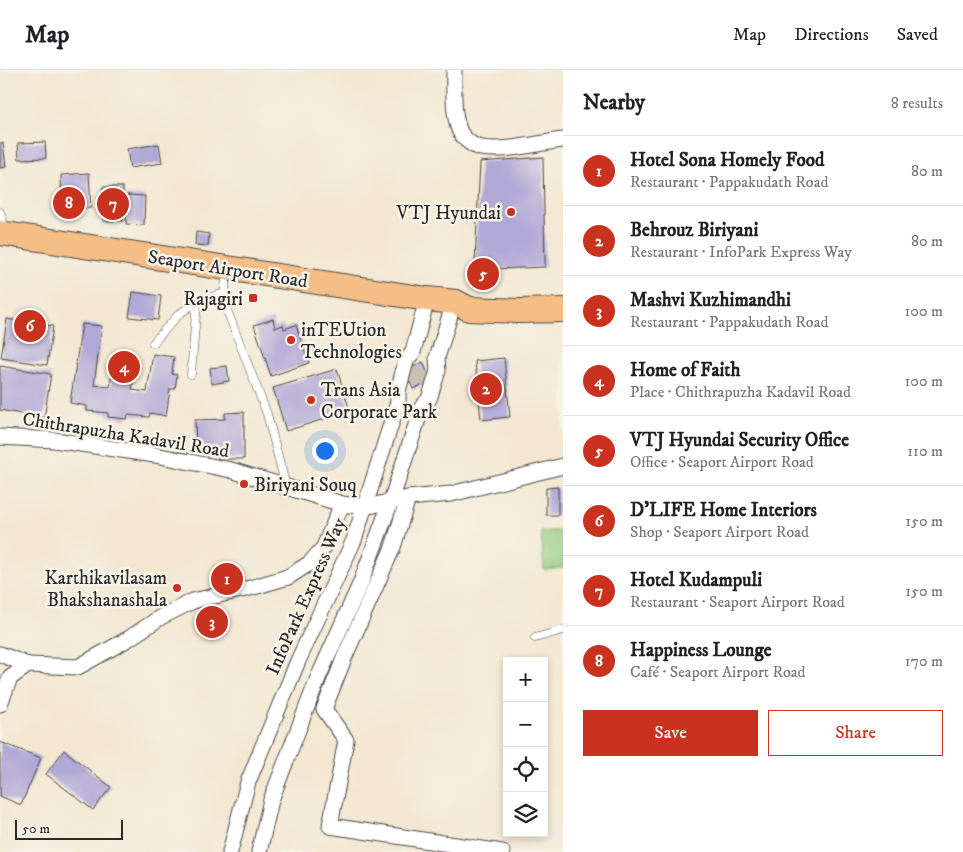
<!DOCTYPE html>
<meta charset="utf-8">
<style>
:root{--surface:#fff;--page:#f2f2f2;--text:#202124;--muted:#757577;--line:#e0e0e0;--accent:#c8321e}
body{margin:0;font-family:"IM FELL DW Pica",serif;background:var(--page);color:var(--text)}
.controls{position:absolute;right:15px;bottom:15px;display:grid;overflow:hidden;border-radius:0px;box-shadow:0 2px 8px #0003}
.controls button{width:45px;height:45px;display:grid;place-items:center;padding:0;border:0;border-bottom:1px solid var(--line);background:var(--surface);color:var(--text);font:25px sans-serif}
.scale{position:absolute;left:15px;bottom:12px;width:108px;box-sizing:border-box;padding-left:5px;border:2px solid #2b2b2b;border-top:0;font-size:14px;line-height:18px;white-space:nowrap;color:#2b2b2b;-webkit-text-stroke:4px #f7f3e8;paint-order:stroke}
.you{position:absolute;left:324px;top:380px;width:18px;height:18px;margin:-12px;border:4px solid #fff;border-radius:50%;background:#1a73e8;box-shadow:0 0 0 8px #1a73e833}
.badge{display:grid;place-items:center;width:32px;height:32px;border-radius:50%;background:var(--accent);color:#fff;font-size:16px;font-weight:700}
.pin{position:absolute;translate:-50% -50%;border:2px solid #fff;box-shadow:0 1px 5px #0006}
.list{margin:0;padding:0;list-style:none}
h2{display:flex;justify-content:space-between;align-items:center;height:65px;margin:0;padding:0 20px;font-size:21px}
h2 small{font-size:16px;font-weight:400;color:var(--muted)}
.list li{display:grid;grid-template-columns:32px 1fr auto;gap:15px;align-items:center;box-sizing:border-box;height:70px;padding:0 20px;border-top:1px solid var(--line)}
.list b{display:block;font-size:19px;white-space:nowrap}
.list p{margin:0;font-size:16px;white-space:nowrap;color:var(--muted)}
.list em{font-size:16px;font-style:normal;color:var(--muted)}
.actions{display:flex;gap:10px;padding:15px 20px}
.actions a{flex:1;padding:11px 0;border:1px solid var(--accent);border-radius:0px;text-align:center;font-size:18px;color:var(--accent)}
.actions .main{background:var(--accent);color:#fff}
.icon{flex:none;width:28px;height:28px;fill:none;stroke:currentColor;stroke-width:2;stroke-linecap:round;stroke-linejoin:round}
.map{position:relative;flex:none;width:563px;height:782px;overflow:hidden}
header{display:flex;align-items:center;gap:30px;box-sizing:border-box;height:70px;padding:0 25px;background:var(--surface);border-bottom:1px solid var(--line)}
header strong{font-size:24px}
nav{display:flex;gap:28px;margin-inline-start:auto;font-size:18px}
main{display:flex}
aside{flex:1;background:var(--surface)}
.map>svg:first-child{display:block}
.green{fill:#91cb7e;stroke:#5e7b54}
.building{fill:#b0a8d6}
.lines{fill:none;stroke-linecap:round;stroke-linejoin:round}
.minor-tunnel{stroke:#cbc1b0;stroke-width:15;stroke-dasharray:15 8;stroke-linecap:butt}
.service-casing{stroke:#494744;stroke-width:9}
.minor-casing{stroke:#494744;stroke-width:17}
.primary-casing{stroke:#494744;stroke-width:26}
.service{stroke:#fff;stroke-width:8}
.minor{stroke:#fff;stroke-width:15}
.primary{stroke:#f6be87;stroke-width:24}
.poi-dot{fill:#c8321e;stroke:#f7f3e8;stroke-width:2}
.labels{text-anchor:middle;stroke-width:5;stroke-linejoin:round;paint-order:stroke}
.poi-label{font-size:19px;fill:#2b2b2b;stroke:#f7f3e8;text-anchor:end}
.street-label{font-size:19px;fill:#2b2b2b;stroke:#f7f3e8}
</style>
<header>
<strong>Map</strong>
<nav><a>Map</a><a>Directions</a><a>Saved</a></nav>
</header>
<main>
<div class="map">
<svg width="563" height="782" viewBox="0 0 563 782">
<rect width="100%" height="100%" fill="#f7f3e8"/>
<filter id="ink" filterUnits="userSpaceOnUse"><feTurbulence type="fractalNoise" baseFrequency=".02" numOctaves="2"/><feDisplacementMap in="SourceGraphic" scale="10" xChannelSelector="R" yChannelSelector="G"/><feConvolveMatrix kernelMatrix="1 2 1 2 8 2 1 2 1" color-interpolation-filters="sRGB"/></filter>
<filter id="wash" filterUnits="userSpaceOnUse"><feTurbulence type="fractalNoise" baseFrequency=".0096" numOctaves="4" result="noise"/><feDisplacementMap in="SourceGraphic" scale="20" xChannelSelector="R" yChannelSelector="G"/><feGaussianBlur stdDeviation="1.12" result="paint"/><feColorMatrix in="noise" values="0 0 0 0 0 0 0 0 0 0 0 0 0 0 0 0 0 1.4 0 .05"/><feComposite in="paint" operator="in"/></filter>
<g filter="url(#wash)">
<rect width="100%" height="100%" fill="#f3e7d1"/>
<polygon class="green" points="563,460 563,498 544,500 541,462"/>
<g id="blocks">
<g class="building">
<polygon points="45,72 46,88 19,89 18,73"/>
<polygon points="0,73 3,73 6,97 0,98"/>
<polygon points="159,74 162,93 130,98 127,79"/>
<polygon points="543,87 545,197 495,199 493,194 475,193 480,92"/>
<polygon points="89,103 91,138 62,139 61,105"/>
<rect x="103" y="117" width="20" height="34"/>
<polygon points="127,125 145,126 144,155 126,154"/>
<polygon points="196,162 209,164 208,176 195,175"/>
<rect x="475" y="196" width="16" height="15"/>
<polygon points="133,222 161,226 158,250 129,247"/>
<polygon points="7,249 53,256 47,295 1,288"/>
<polygon points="273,249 275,258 283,255 284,259 296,255 309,293 271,306 254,255"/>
<polygon points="82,254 102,256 94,315 110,317 114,287 136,289 132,320 147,322 153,284 174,287 172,304 177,305 175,319 170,319 166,346 150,343 149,347 128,345 127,349 108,347 108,343 87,341 87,336 70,333"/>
<polygon points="504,288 510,347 481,350 475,291"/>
<polygon points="423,292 431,311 413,319 405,301"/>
<polygon points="0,296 51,304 44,348 0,340"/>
<polygon points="227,296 229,311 212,314 210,298"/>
<polygon points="337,299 350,341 286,361 273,318"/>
<polygon points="244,342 244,389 218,389 216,377 196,378 195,350 225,349 225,343"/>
<polygon points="558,417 558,445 546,445 546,418"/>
<polygon points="0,672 41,688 21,735 0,726"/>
<polygon points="64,680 111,717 93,740 46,704"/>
</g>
</g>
</g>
<g filter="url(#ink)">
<use href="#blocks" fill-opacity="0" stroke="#494744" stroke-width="1"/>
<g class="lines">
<g class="minor-tunnel">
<polyline points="409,311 415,294"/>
<polyline points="423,316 429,299"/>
</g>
<defs>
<g id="service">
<polyline points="0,142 5,159"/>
<polyline points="227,202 225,217 225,235 267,344 286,417"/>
<polyline points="153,273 179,244 200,230 225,223"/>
<polyline points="191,304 197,232"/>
<polyline points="535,568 563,560"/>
</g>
<g id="minor">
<path d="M 454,0 C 454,18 452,51 462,65 C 466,71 475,77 481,78 C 506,82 538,73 563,70"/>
<polyline points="0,367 54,370 155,385 231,400 342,434 365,437 408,428 451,424 563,396"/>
<polyline points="408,428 393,477 345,586 324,639 346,670 330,756 502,782"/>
<polyline points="0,584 28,595"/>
<polyline points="0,634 10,608 28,595 78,597 128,569 161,547 193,531 250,518 288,507 310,493 324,477 342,434"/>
<polyline points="230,782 248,712 298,591 354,470 398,332 398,321 406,291 413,282 427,229"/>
<polyline points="259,782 271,730 318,608 361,512 391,431 422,337 429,329 438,301 437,288 454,232"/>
</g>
<polyline id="primary" points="0,163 427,229 456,232 469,239 519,241 563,240"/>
</defs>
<use href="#service" class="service-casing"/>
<use href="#minor" class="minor-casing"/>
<use href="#primary" class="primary-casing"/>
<use href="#service" class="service"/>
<use href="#minor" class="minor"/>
<use href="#primary" class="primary"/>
</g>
</g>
<g class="poi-dot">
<circle cx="511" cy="142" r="5"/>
<rect x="248" y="223" width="10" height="10" rx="2.5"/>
<circle cx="291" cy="270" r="5"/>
<circle cx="311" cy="330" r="5"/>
<circle cx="244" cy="414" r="5"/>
<circle cx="177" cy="518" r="5"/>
</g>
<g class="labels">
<g class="poi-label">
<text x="501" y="149">VTJ Hyundai</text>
<text x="243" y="235">Rajagiri</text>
<text x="301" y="266" text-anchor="start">inTEUtion<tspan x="301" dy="22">Technologies</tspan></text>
<text x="321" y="326" text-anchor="start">Trans Asia<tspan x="321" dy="22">Corporate Park</tspan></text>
<text x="254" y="421" text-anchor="start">Biriyani Souq</text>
<text x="167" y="514">Karthikavilasam<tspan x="167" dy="22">Bhakshanashala</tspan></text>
</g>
<g class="street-label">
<text transform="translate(228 198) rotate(9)" y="7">Seaport Airport Road</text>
<text transform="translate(126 364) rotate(9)" y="7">Chithrapuzha Kadavil Road</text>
<text transform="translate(305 526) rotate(-66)" y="7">InfoPark Express Way</text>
</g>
</g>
</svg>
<div class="controls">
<button>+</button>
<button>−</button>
<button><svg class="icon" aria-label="locate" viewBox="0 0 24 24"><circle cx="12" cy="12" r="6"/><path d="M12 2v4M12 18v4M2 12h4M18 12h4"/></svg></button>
<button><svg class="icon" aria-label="layers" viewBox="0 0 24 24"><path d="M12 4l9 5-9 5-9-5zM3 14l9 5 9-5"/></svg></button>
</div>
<div class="scale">50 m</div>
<div class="you"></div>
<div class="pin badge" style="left:227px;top:509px">1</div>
<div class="pin badge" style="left:486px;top:319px">2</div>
<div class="pin badge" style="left:212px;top:552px">3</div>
<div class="pin badge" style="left:124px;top:297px">4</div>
<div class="pin badge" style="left:483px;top:204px">5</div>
<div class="pin badge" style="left:30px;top:256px">6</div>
<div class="pin badge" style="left:113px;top:134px">7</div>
<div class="pin badge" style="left:69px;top:133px">8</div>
</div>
<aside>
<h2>Nearby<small>8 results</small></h2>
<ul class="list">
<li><span class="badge">1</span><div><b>Hotel Sona Homely Food</b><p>Restaurant · Pappakudath Road</p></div><em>80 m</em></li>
<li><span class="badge">2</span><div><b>Behrouz Biriyani</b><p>Restaurant · InfoPark Express Way</p></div><em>80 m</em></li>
<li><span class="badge">3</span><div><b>Mashvi Kuzhimandhi</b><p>Restaurant · Pappakudath Road</p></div><em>100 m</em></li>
<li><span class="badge">4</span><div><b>Home of Faith</b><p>Place · Chithrapuzha Kadavil Road</p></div><em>100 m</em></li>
<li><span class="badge">5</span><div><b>VTJ Hyundai Security Office</b><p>Office · Seaport Airport Road</p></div><em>110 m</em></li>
<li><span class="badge">6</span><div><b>D'LIFE Home Interiors</b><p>Shop · Seaport Airport Road</p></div><em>150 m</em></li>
<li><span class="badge">7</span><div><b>Hotel Kudampuli</b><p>Restaurant · Seaport Airport Road</p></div><em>150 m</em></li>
<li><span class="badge">8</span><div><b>Happiness Lounge</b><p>Café · Seaport Airport Road</p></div><em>170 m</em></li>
</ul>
<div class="actions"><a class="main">Save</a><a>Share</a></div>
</aside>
</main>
